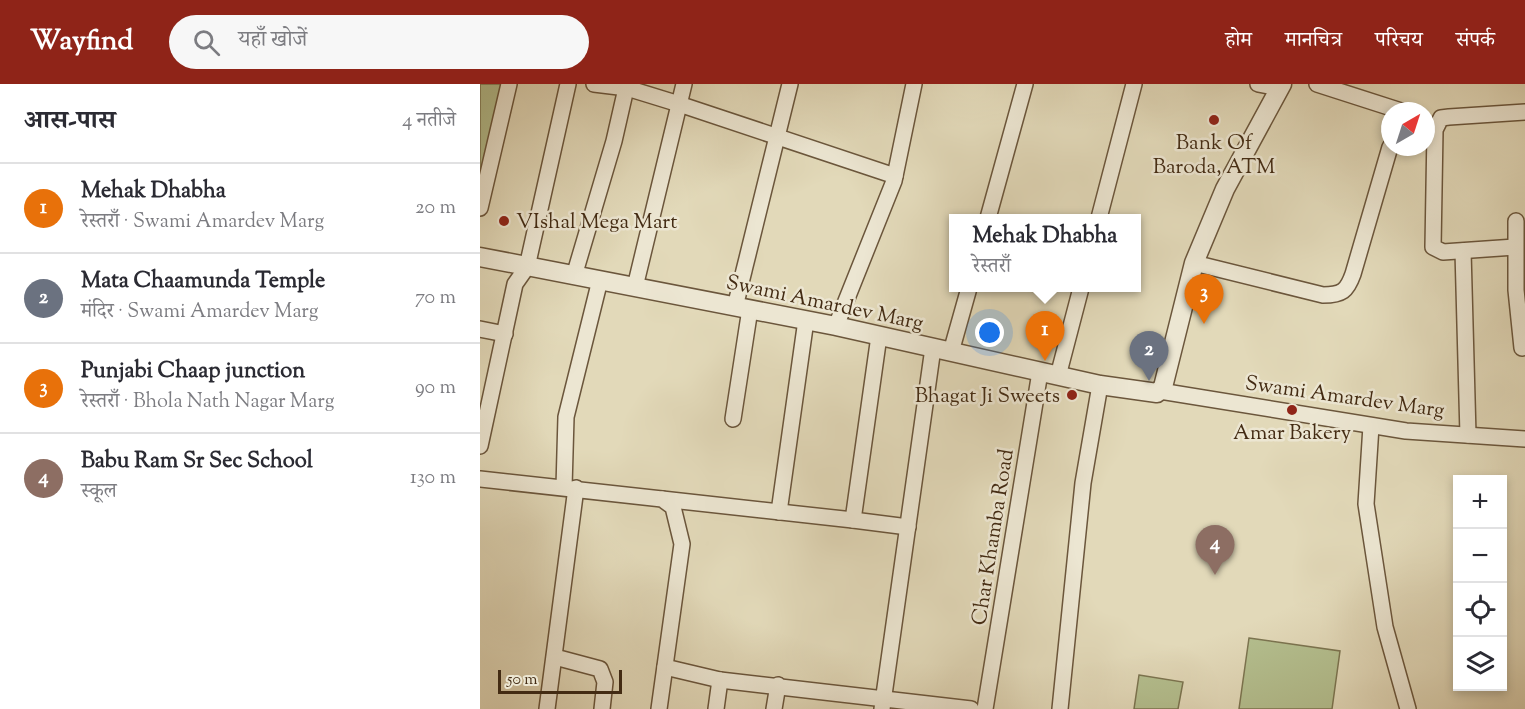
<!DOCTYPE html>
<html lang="hi">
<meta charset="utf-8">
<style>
:root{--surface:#fff;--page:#f7f7f7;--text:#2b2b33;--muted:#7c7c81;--line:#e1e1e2;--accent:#8f2418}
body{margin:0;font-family:"Sorts Mill Goudy","Noto Serif Devanagari",serif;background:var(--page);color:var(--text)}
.controls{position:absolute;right:18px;bottom:18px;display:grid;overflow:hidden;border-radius:0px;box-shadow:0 3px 9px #0003}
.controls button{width:54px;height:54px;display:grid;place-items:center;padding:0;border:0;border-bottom:2px solid var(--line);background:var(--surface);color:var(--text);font:30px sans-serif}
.compass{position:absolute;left:901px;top:18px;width:54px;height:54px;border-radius:50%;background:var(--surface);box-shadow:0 3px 9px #0003;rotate:39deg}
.scale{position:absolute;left:18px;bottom:15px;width:124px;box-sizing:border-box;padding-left:6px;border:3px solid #432b13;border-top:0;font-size:16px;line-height:21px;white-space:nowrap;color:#432b13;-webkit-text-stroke:4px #ece6d2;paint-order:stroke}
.you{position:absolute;left:510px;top:249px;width:21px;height:21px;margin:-15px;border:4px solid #fff;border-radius:50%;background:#1a73e8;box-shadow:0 0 0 9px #1a73e833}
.badge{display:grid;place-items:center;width:39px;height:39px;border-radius:50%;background:var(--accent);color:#fff;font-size:20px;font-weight:700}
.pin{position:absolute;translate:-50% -50px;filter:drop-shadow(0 2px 3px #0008)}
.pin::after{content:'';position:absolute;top:32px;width:21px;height:18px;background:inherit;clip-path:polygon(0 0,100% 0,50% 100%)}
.popup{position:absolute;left:469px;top:130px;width:192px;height:78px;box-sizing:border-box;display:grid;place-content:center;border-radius:0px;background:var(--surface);filter:drop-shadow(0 2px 4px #0005);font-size:20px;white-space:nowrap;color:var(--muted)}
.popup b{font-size:22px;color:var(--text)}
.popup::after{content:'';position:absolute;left:50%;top:100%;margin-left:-12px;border:12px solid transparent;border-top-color:var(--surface)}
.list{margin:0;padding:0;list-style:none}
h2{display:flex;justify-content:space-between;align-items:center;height:78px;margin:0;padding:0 24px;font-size:26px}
h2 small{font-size:20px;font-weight:400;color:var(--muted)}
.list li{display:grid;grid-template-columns:39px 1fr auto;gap:18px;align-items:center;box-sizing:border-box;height:90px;padding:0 24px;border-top:2px solid var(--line)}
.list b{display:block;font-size:22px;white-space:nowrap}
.list p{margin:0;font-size:20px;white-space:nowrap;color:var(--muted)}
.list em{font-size:20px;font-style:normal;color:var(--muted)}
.icon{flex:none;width:33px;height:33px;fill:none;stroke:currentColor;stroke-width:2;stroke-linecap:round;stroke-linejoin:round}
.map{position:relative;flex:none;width:1045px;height:625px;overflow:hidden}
header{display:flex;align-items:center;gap:36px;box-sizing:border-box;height:84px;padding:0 30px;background:var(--accent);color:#fff}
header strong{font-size:28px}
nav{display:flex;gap:33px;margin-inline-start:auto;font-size:21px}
.search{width:420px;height:54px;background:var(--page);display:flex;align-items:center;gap:15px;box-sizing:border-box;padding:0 21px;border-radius:33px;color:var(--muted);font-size:22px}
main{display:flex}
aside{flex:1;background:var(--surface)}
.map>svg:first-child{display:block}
.green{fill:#b4bf8f;stroke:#7c7551;stroke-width:1.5}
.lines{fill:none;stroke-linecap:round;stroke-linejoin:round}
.minor-casing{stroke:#6b563c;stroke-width:18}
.tertiary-casing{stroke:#6b563c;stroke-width:21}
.minor{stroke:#ece6d2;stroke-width:15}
.tertiary{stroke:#ece6d2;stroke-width:18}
.poi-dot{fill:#8f2418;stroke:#ece6d2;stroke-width:2}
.labels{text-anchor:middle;stroke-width:5;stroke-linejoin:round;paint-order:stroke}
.poi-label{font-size:21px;fill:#432b13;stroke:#ece6d2}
.street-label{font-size:21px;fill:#432b13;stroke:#ece6d2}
</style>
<header>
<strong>Wayfind</strong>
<div class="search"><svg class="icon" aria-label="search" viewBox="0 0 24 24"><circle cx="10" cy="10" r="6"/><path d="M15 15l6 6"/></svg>यहाँ खोजें</div>
<nav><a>होम</a><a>मानचित्र</a><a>परिचय</a><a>संपर्क</a></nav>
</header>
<main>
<aside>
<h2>आस-पास<small>4 नतीजे</small></h2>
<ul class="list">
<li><span class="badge" style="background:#e8710a">1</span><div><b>Mehak Dhabha</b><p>रेस्तराँ · Swami Amardev Marg</p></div><em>20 m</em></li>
<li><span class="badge" style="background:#6b7280">2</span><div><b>Mata Chaamunda Temple</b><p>मंदिर · Swami Amardev Marg</p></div><em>70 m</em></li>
<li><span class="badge" style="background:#e8710a">3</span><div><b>Punjabi Chaap junction</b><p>रेस्तराँ · Bhola Nath Nagar Marg</p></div><em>90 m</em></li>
<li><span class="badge" style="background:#8d6e63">4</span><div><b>Babu Ram Sr Sec School</b><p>स्कूल</p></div><em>130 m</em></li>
</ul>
</aside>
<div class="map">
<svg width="1045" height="625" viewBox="0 0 1045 625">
<rect width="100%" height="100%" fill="#e2d9b9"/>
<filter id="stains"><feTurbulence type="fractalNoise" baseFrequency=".00333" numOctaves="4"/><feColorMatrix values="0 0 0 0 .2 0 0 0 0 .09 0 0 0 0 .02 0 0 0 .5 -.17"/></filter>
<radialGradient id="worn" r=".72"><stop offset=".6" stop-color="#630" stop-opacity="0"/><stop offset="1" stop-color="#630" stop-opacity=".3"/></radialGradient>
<g class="green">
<polygon points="0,0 24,0 0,116"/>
<polygon points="769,554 860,567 852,625 759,625"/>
<polygon points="659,591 703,598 698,625 654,625"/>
</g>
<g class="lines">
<defs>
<g id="minor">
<polyline points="114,0 147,4 199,20 415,92"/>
<polyline points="778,0 799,4"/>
<polyline points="837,0 921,27"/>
<polyline points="0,124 29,0"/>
<polyline points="508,134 545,0"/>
<polyline points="619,134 654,0"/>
<polyline points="1036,137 1036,206 1042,264"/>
<polyline points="1035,163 963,168 953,163 955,46 961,34 969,33 1045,28"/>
<polyline points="983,167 988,351"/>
<path d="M 714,179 L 843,211 C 862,211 867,207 873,190 L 910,63"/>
<polyline points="94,192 134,57 147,0"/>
<polyline points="155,203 204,0"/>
<polyline points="255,223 310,0"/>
<polyline points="356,242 414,97 434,0"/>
<polyline points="0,245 25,250"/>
<polyline points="399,252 373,436 428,443"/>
<polyline points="471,268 489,204"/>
<polyline points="578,292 601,204"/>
<polyline points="680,307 926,347 1045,355"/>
<polyline points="253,335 270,225"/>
<polyline points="891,342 886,420 905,543 928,625"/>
<polyline points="0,362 35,200 47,183 88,0"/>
<polyline points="0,395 182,415 193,423 202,460 179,625"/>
<polyline points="84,403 86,333 120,196"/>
<polyline points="182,415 373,436"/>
<polyline points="299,428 326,236"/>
<polyline points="75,573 120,585 125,598 122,625"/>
<polyline points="185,583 240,596 491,625"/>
<polyline points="67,625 96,404"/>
<polyline points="236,625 240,596"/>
<polyline points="294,625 298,601"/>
<polyline points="402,625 453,264"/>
<polyline points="505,625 560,288"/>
<polyline points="580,625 603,399 620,301"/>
</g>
<polyline id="tertiary" points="0,173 356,242 620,301 677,309 683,303 714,179 745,105 802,0"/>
</defs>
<use href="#minor" class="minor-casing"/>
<use href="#tertiary" class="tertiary-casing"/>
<use href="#minor" class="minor"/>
<use href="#tertiary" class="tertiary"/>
</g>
<g class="poi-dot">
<circle cx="734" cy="36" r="6"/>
<circle cx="24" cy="137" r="6"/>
<circle cx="592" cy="311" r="6"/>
<circle cx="812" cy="326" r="6"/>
</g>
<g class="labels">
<g class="poi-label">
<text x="734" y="65">Bank Of<tspan x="734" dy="24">Baroda, ATM</tspan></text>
<text x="36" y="144" text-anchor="start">VIshal Mega Mart</text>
<text x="580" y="318" text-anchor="end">Bhagat Ji Sweets</text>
<text x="812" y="355">Amar Bakery</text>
</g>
<g class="street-label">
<text transform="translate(345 218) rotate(12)" y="7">Swami Amardev Marg</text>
<text transform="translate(865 312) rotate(8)" y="7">Swami Amardev Marg</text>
<text transform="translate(512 453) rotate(-81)" y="7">Char Khamba Road</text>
</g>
</g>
<rect width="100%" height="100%" filter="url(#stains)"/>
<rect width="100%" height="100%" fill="url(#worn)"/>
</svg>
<div class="controls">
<button>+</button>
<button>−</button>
<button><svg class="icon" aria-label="locate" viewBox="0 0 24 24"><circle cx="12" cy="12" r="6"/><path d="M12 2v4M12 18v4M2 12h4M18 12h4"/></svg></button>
<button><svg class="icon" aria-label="layers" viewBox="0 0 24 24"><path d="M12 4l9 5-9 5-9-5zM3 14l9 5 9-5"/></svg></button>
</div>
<svg class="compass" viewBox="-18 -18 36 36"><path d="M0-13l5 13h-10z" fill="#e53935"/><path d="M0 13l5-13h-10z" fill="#7c7c81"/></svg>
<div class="scale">50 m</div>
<div class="you"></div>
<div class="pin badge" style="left:565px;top:277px;background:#e8710a">1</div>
<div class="popup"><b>Mehak Dhabha</b>रेस्तराँ</div>
<div class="pin badge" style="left:669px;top:297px;background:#6b7280">2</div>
<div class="pin badge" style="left:724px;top:240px;background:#e8710a">3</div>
<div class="pin badge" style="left:735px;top:491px;background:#8d6e63">4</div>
</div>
</main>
